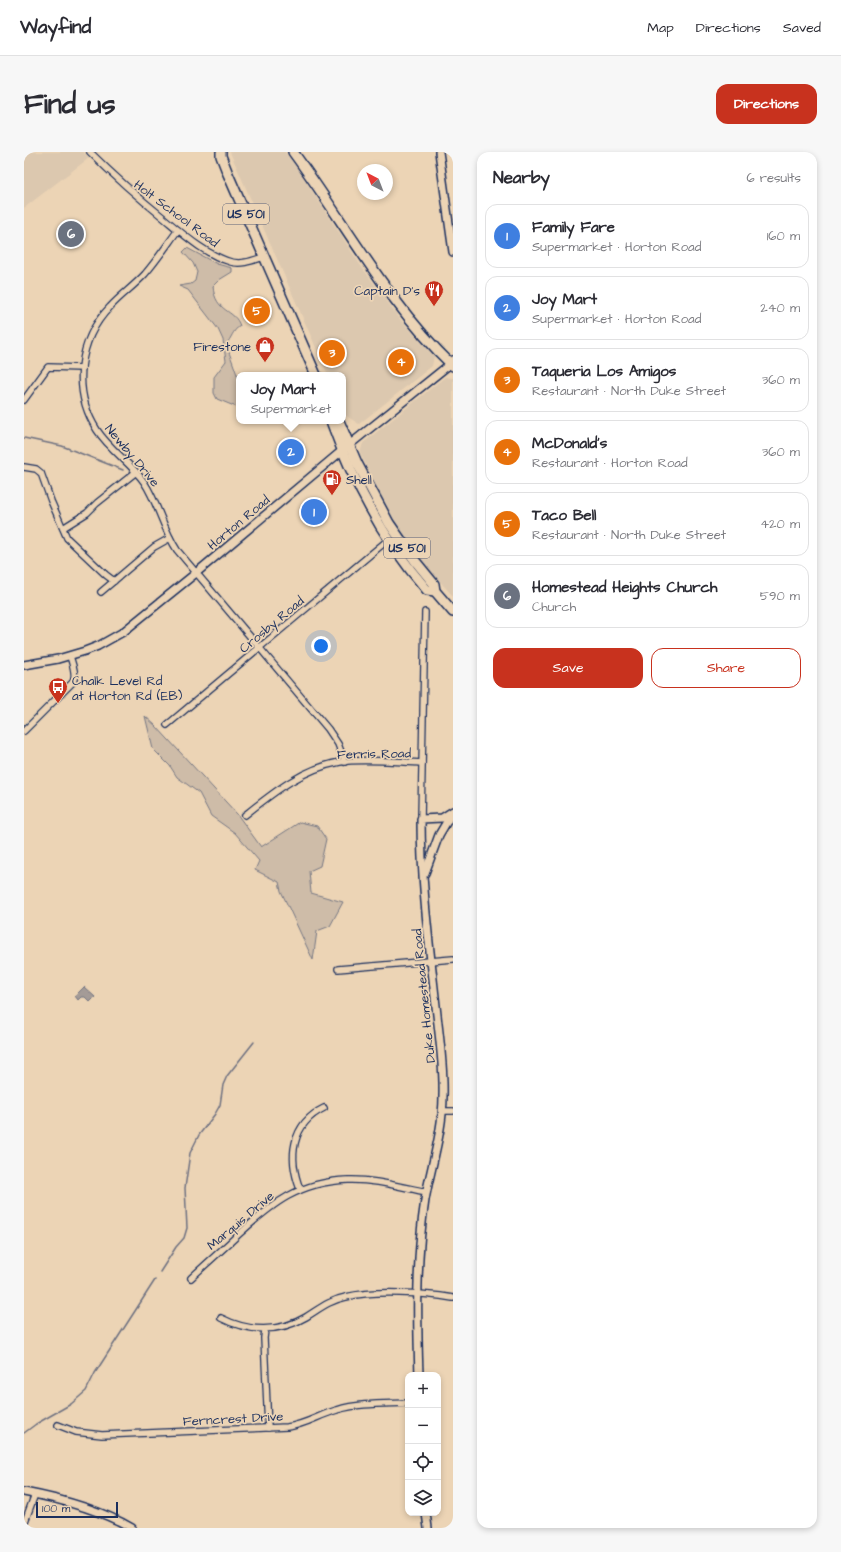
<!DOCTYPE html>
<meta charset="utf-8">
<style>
:root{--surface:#fff;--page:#f7f7f7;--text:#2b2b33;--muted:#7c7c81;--line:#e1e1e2;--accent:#c8321e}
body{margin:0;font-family:"Architects Daughter",sans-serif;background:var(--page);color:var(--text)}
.controls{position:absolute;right:12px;bottom:12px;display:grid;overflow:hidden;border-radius:8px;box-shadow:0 2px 6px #0003}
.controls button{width:36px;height:36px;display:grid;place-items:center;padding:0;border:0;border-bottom:1px solid var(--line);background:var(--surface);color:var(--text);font:20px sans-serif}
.compass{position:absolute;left:333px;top:12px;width:36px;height:36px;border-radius:50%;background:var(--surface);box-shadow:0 2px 6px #0003;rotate:318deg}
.scale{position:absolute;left:12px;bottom:10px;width:82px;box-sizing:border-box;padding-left:4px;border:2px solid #1b2f5e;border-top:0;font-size:11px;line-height:14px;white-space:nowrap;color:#1b2f5e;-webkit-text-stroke:3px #ecd4b5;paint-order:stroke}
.you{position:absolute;left:297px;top:494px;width:14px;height:14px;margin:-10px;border:3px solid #fff;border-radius:50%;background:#1a73e8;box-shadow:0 0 0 6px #1a73e833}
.badge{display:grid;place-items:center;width:26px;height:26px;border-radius:50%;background:var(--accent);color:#fff;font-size:13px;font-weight:700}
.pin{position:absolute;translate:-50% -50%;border:2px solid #fff;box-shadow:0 1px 4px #0006}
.popup{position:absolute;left:212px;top:220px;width:110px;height:52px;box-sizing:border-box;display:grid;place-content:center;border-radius:8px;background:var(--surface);filter:drop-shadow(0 1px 3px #0005);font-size:13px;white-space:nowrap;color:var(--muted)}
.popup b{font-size:15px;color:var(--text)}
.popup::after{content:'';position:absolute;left:50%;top:100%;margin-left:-8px;border:8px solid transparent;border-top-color:var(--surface)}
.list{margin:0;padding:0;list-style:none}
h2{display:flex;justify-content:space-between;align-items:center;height:52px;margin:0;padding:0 16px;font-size:17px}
h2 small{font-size:13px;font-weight:400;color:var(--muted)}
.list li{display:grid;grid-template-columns:26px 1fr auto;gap:12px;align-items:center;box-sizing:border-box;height:64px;margin:0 8px 8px;padding:0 8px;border:1px solid var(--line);border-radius:12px}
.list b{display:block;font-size:15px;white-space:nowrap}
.list p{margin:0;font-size:13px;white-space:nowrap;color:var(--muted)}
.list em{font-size:13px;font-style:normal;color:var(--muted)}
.actions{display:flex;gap:8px;padding:12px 16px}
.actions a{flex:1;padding:9px 0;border:1px solid var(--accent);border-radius:12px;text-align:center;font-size:14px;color:var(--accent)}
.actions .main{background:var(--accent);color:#fff}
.icon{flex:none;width:22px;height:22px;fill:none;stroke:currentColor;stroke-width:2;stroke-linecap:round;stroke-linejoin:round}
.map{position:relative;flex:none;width:429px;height:1376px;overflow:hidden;border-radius:12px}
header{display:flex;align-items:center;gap:24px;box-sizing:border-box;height:56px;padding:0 20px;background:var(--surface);border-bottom:1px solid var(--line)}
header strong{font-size:19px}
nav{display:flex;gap:22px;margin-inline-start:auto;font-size:14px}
.intro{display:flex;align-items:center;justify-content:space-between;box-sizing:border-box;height:96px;padding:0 24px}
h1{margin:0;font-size:28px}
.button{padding:10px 18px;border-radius:12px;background:var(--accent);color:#fff;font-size:14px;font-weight:700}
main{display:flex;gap:24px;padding:0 24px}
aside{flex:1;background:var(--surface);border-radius:12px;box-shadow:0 2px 6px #0003}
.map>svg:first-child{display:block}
.built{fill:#dcc8af}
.green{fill:#cebca8;stroke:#747683}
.water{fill:#a49b97;stroke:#6d7080}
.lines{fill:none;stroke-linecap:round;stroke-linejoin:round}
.stream{stroke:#6d7080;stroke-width:1.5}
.minor-casing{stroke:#1b2f5e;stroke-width:8}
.tertiary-casing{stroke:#1b2f5e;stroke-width:10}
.primary-casing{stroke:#1b2f5e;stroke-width:12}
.trunk-casing{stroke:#1b2f5e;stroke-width:12}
.minor{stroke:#ecd4b5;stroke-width:5.5}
.tertiary{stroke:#ecd4b5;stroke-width:7}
.primary{stroke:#ecd4b5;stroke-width:9}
.trunk{stroke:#ecd4b5;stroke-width:9}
.labels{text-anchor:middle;stroke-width:3.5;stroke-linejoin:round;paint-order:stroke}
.shield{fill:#ecd4b5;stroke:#5a6078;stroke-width:1}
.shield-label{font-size:12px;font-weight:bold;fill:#1b2f5e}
.street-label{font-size:13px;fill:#1b2f5e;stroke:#ecd4b5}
.poi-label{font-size:13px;fill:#1b2f5e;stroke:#ecd4b5;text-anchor:end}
</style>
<header>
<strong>Wayfind</strong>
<nav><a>Map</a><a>Directions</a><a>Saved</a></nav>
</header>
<div class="intro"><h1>Find us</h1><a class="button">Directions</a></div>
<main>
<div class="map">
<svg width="429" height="1376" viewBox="0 0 429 1376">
<rect width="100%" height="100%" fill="#ecd4b5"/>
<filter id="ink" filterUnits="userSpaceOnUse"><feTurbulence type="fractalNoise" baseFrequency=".025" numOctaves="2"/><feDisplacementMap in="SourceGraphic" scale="8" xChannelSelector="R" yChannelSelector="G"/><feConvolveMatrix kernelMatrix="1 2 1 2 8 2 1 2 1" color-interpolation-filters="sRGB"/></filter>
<g filter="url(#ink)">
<g class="built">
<polygon points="0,0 59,0 65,6 0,56"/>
<polygon points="206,0 261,0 273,16 337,114 376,167 410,204 408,214 335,272 321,263 319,257 319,223 304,223"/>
<polygon points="421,225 429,226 429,444 401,413 372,371 357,344 336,301 339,291"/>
</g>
<g class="green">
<path d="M 163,96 L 193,112 L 208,116 L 208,120 L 195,128 L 189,134 C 191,161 211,157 216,174 C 208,179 208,186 202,192 L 215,228 L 215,256 L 193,247 L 190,241 L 190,225 L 202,209 L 199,188 L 194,177 L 164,138 L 155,134 L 167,132 L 171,129 L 173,120 L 169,111 L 159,100 Z"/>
<polygon points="121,564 132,574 213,662 237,695 276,670 293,674 302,687 296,714 285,719 287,741 319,750 306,774 293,779 289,808 257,739 255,730 231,718 235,709 211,681 187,664 175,641 153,625 146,614 129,597"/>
</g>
<polygon class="water" points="60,835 71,845 66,850 61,845 57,845 54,848 51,844"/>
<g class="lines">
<g class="stream">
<polyline points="0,286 38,294 99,318"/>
<polyline points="136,1120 152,1095 160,1086 163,1076 161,1036 166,1001 175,983 191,962 196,953 199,933 203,924 230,890"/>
<polyline points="0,1281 12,1272 47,1252 62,1239 71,1221 131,1128"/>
</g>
<defs>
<g id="minor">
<path d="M 66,0 C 90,24 115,46 141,67 C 160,83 182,103 207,110 C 218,113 230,108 240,105"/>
<path d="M 154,78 C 143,93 133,108 121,122 C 110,134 97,143 86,155 C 54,188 48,239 73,278 C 86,298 107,311 120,330 C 134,351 139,377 153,398 L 304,577 L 314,592 L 321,610"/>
<polyline points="0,248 24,215 58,216"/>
<polyline points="0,315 12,317 17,321 27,349 43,386 82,423 90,429"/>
<polyline points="39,376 63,361 73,351 112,320"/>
<polyline points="77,440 130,395 146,386"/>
<polyline points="143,573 365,387"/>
<path d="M 0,579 L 49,530 C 53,522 48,512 46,504"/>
<path d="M 221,663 C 250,640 278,617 316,610 C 340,606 373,610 398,611"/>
<polyline points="397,667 401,460"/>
<polyline points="314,817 429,807"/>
<polyline points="419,959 429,959"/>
<path d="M 276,1037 C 264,1006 267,972 300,956"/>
<path d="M 167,1126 C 183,1111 199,1097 215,1082 C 249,1051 275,1030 324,1028 C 350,1027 377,1035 403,1040"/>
<path d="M 197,1166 C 224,1180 255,1181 282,1165 C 295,1157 306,1148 322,1145 C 351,1138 400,1141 429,1146"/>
<polyline points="241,1178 240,1186 244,1276"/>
<path d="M 34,1273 L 52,1280 L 78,1283 L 263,1275 C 281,1273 295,1263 313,1258 C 335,1251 360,1252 384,1251"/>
<polyline points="0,1372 11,1342"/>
</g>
<g id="tertiary">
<polyline points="415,0 429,100"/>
<polyline points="0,513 34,507 61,499 74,494 99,480 172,421 314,302 426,212 429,208"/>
<polyline points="401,721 415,683 428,661"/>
<path d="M 395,1223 C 393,1165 392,1106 401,1048 C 407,1014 419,979 419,944 C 420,917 416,890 413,863 C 406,798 397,732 397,667 L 418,666 L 429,659"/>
<path d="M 0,1340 C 37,1347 75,1357 108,1376"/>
<polyline points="402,1361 404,1376"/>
</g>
<path id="primary" d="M 269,0 C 322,72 364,152 429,214"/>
<g id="trunk">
<polyline points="197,0 197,4 204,22 292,223"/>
<path d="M 307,269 C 329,330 360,389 403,438 L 411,439"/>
<polyline points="315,269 333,311 365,371 392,410 410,432 411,439 429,460"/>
</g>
</defs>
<use href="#minor" class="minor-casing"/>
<use href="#tertiary" class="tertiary-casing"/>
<use href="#primary" class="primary-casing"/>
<use href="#trunk" class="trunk-casing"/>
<use href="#minor" class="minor"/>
<use href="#tertiary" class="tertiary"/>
<use href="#primary" class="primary"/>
<use href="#trunk" class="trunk"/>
</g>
</g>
<defs>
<symbol id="restaurant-pin" viewBox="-11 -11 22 30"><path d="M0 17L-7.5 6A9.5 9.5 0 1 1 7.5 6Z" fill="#c8321e" stroke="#ecd4b5"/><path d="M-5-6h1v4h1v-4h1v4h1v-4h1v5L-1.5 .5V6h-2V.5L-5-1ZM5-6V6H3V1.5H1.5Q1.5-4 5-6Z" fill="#fff"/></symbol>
<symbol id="shop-pin" viewBox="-11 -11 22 30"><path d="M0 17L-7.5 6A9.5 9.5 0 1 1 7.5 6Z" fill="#c8321e" stroke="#ecd4b5"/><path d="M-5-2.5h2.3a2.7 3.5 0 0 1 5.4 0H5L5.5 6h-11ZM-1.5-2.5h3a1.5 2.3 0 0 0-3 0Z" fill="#fff"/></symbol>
<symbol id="fuel-pin" viewBox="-11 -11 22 30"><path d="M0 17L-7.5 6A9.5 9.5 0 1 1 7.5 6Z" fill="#c8321e" stroke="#ecd4b5"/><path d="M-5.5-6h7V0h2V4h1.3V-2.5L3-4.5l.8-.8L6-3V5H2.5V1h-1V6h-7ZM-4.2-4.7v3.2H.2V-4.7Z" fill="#fff"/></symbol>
<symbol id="bus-pin" viewBox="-11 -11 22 30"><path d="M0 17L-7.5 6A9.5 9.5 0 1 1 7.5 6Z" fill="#c8321e" stroke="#ecd4b5"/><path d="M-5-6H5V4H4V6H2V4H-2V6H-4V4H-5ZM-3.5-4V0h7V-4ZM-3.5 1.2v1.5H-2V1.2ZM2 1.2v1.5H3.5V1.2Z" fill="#fff"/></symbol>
</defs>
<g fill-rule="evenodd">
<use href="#restaurant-pin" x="399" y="127" width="22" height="30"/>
<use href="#shop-pin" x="230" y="183" width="22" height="30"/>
<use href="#fuel-pin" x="297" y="316" width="22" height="30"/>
<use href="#bus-pin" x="23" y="524" width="22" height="30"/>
</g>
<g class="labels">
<g class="shield">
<rect x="199" y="52" width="46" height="20" rx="3"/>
<rect x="360" y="386" width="46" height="20" rx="3"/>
</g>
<g class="shield-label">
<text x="222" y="66">US 501</text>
<text x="383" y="400">US 501</text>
</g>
<g class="street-label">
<text transform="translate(153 61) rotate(37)" y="5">Holt School Road</text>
<text transform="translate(109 303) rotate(50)" y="5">Newby Drive</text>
<text transform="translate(214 370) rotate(-40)" y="5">Horton Road</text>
<text transform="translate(247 472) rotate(-40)" y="5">Crosby Road</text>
<text transform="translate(350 601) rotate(-1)" y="5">Ferris Road</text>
<text transform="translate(399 844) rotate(-96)" y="5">Duke Homestead Road</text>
<text transform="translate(216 1068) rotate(-40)" y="5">Marquis Drive</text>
<text transform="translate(209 1266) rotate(-3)" y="5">Ferncrest Drive</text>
</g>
<g class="poi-label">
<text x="396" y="143">Captain D's</text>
<text x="227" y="199">Firestone</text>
<text x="322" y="332" text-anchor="start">Shell</text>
<text x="48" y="533" text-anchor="start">Chalk Level Rd<tspan x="48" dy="15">at Horton Rd (EB)</tspan></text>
</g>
</g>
</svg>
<div class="controls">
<button>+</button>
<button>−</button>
<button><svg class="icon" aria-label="locate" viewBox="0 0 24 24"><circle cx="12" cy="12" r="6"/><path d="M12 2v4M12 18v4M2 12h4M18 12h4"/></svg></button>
<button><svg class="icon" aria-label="layers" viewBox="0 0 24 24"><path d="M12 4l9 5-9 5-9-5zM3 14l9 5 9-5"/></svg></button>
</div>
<svg class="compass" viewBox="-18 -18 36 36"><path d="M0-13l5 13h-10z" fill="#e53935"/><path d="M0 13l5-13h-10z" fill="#7c7c81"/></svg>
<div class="scale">100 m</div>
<div class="you"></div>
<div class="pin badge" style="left:290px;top:360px;background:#3f7fe0">1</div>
<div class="pin badge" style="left:267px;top:300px;background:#3f7fe0">2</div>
<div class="popup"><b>Joy Mart</b>Supermarket</div>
<div class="pin badge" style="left:308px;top:201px;background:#e8710a">3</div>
<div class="pin badge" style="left:377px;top:210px;background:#e8710a">4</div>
<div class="pin badge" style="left:233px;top:159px;background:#e8710a">5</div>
<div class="pin badge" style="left:47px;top:82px;background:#6b7280">6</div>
</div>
<aside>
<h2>Nearby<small>6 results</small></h2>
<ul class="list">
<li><span class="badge" style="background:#3f7fe0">1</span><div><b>Family Fare</b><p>Supermarket · Horton Road</p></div><em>160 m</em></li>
<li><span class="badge" style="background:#3f7fe0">2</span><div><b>Joy Mart</b><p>Supermarket · Horton Road</p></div><em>240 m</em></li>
<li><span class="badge" style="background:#e8710a">3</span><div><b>Taqueria Los Amigos</b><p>Restaurant · North Duke Street</p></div><em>360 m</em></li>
<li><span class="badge" style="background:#e8710a">4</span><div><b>McDonald's</b><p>Restaurant · Horton Road</p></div><em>360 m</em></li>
<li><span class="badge" style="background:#e8710a">5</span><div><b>Taco Bell</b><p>Restaurant · North Duke Street</p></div><em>420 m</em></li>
<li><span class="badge" style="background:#6b7280">6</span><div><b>Homestead Heights Church</b><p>Church</p></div><em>590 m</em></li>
</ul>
<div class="actions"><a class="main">Save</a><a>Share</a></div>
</aside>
</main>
